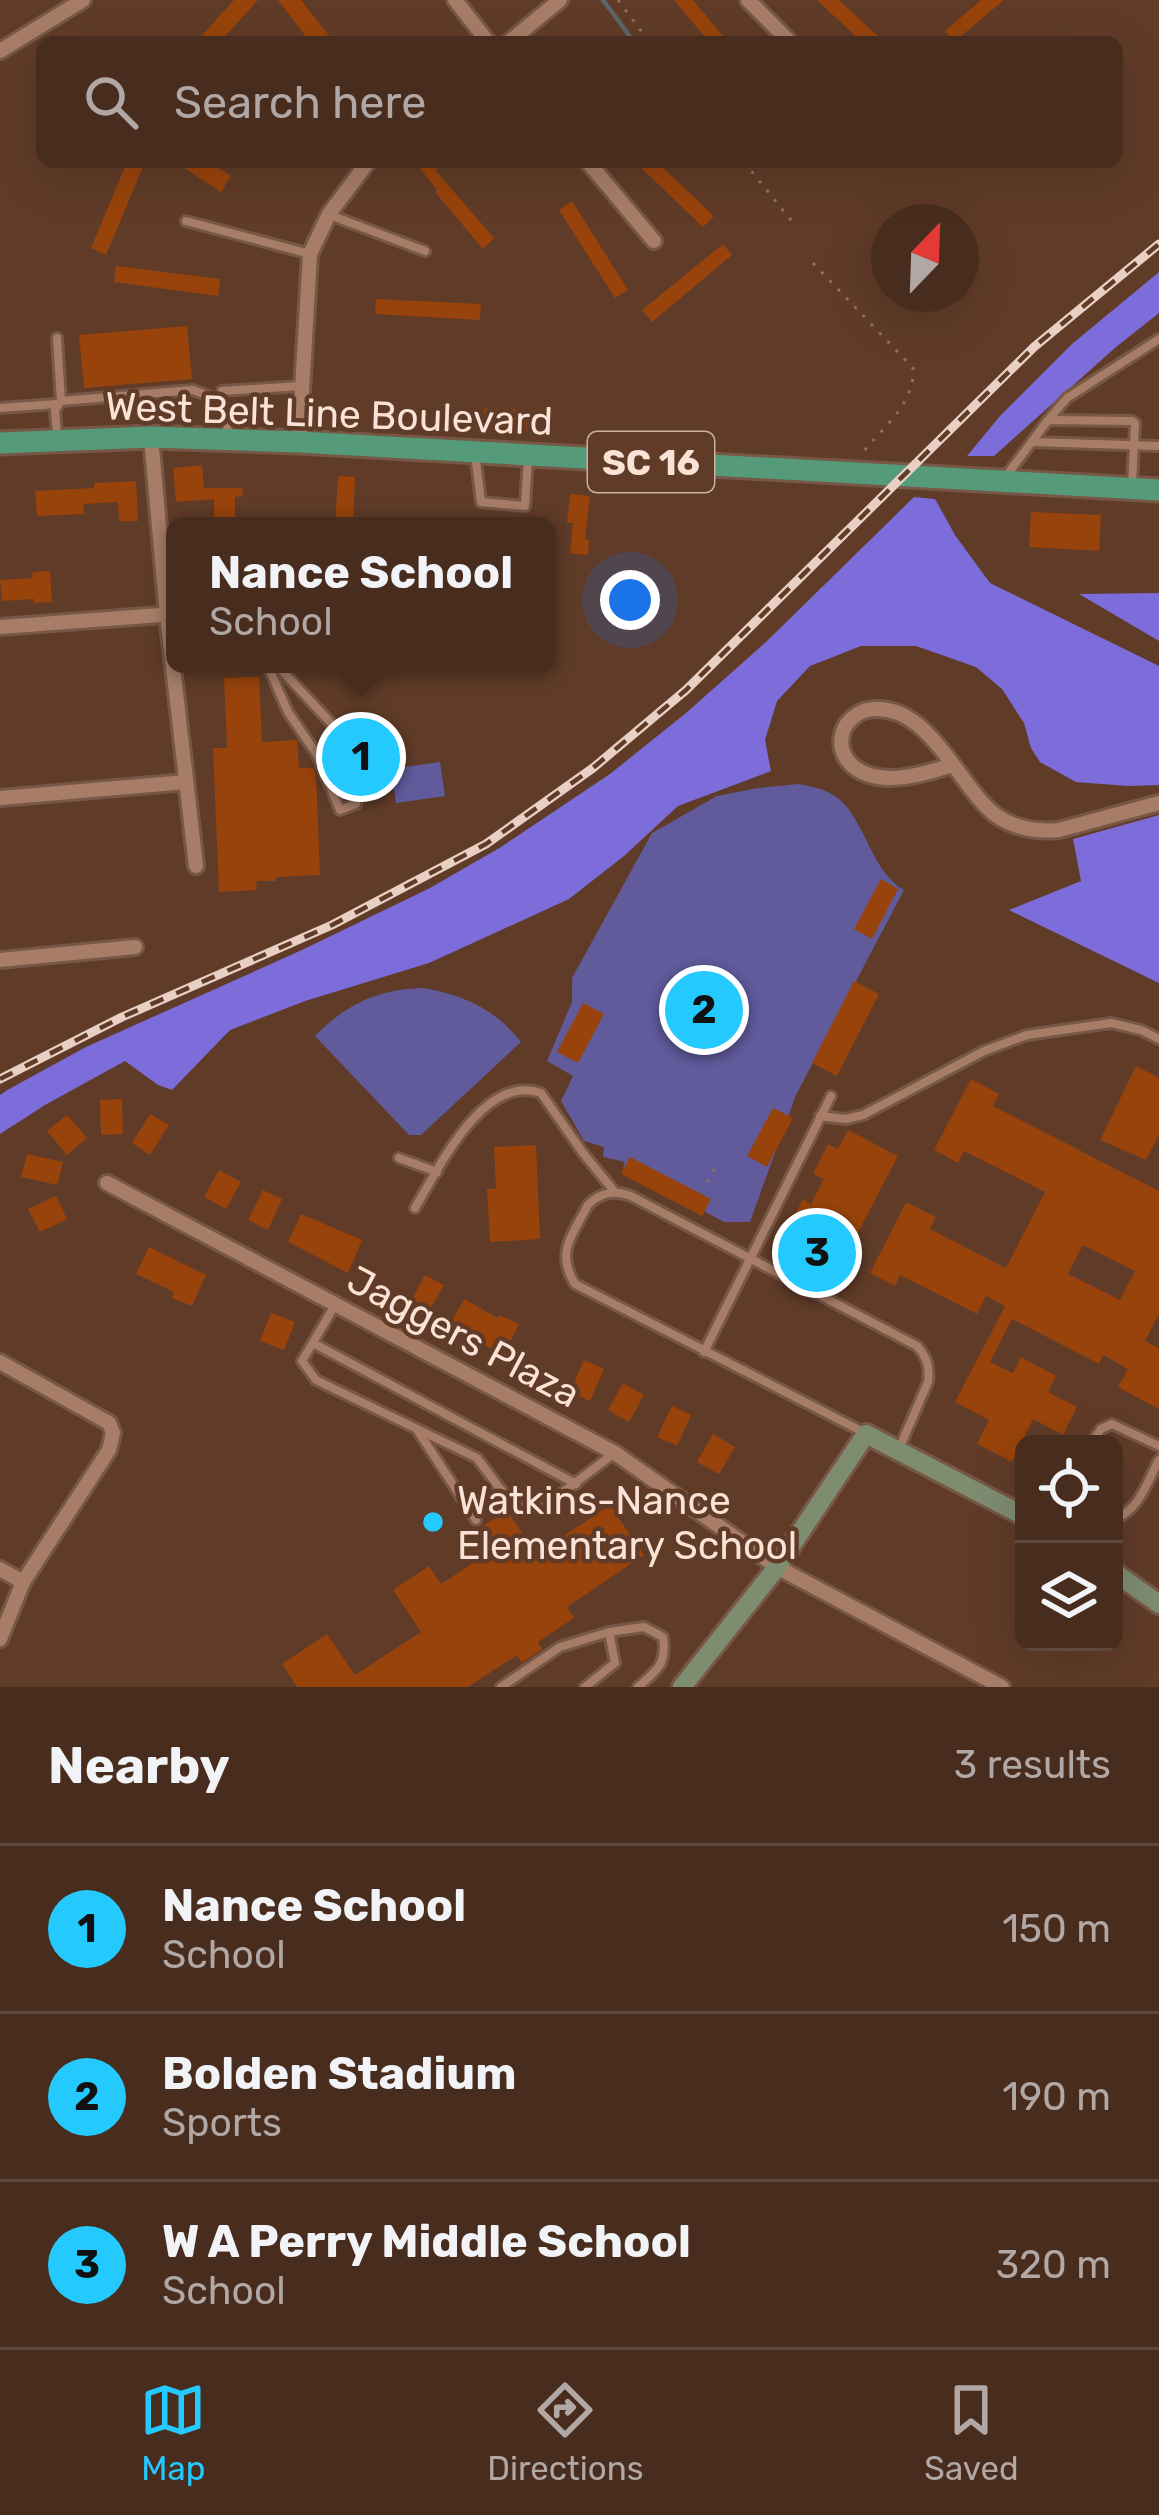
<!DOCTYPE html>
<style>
:root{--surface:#482c1e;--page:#4f3427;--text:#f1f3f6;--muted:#b1a7a4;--line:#60483c;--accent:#24c9fe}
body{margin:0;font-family:Rubik,sans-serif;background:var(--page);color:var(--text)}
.controls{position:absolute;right:36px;bottom:36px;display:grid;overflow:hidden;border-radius:18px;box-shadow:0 12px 48px #0002}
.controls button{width:108px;height:108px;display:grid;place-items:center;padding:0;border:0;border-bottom:3px solid var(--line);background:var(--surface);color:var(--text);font:60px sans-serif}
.compass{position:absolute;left:871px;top:204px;width:108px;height:108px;border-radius:50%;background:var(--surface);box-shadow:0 12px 48px #0002;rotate:23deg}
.you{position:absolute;left:630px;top:600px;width:42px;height:42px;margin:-30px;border:9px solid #fff;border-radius:50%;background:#1a73e8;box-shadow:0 0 0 18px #1a73e833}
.badge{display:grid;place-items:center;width:78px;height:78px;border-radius:50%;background:var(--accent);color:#111;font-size:39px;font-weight:700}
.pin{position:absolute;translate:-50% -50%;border:6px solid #fff;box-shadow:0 3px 12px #0006}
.popup{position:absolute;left:166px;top:517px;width:390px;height:156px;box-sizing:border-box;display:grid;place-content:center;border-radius:18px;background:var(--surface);filter:drop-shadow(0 3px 9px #0005);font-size:39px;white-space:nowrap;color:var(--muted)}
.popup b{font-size:45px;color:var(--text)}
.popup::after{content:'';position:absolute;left:50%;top:100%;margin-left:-24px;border:24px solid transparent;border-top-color:var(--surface)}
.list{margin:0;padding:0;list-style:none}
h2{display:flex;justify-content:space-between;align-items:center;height:156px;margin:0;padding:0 48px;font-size:51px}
h2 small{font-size:39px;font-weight:400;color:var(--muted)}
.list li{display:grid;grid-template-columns:78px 1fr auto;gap:36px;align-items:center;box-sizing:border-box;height:168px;padding:0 48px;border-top:3px solid var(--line)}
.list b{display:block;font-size:45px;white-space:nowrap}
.list p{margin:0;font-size:39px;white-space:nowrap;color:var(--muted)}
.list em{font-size:39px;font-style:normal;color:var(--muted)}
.icon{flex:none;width:66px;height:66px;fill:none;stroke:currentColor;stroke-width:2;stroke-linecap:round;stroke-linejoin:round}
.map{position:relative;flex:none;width:1159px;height:1687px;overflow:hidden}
.search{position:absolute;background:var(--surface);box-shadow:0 12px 48px #0002;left:36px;right:36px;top:36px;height:132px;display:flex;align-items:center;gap:30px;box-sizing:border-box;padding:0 42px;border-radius:18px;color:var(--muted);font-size:45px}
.sheet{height:660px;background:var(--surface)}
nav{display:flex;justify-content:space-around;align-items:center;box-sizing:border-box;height:168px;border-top:3px solid var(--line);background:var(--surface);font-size:33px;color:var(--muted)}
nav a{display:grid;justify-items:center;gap:6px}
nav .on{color:var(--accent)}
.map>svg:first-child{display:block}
.green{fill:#615a9b}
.forest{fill:#7c6ddb}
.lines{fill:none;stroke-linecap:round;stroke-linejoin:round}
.stream{stroke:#5d6568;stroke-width:4.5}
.building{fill:#98430b;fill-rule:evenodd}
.lane-casing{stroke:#775746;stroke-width:14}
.street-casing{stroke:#775746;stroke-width:20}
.secondary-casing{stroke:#775746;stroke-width:24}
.primary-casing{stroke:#775746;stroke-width:27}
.path{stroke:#906f5e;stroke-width:3;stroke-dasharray:3 9;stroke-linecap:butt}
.lane{stroke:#a77d68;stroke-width:8}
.street{stroke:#a77d68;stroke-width:14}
.secondary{stroke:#7e8c70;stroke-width:18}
.primary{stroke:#569b79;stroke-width:21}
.rail-casing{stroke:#e9d0c4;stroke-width:9}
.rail{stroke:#603b28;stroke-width:4.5;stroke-dasharray:14;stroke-linecap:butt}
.poi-dot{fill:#24c9fe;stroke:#603b28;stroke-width:4.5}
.labels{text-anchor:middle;stroke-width:9;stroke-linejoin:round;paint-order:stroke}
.shield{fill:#603b28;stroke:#ccb0a2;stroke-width:3}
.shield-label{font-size:36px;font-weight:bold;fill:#fae2d7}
.street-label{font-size:39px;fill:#fae2d7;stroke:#603b28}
.poi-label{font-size:39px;fill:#fae2d7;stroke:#603b28;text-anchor:start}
</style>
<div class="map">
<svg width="1159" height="1687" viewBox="0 0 1159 1687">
<rect width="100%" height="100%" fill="#603b28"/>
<g class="green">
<polygon points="440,762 445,796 396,803 391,769"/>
<path d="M 799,784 C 808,786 820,788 828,792 C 865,809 867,869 904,890 L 796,1095 L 750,1222 L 724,1222 L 623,1168 L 625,1162 L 603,1157 L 604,1147 L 584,1141 L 561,1101 L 573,1076 L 547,1061 L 572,1002 L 572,978 L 652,833 L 717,796 L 758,788 Z"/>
<path d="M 423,988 C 464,995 495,1009 521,1042 L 421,1135 L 409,1135 L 315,1036 C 346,1004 379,989 423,988 Z"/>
</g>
<g class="forest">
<polygon points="1159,272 1159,313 1116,347 994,456 967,456 1000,416 1072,344"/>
<polygon points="914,497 935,499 955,535 990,583 1159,666 1159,785 1128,786 1076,782 1040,762 1031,748 1024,723 1002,689 976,667 916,646 861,646 810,666 777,701 765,740 771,771 678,806 624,856 569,899 429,963 305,1001 230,1030 172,1090 158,1085 125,1061 45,1105 0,1134 0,1095 9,1089 86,1047 302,950 430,888 501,847 610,774 686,713 767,641"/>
<polygon points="1159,593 1159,641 1079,594"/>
<polygon points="1159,815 1159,983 1009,910 1081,881 1073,839"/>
</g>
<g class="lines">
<polyline class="stream" points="603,0 634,42"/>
</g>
<g class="building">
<polygon points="234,0 258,0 220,42 196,42"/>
<polygon points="278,0 301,0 334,42 310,42"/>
<polygon points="674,0 693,0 728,42 709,42"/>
<polygon points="817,0 839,0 884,42 862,42"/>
<polygon points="981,0 1004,0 954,42 945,31"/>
<polygon points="127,162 145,162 106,255 91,248"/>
<polygon points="175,162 209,162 231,176 221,192"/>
<polygon points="415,162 446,162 435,170 494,238 483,249 435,192 437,190"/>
<polygon points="635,162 657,162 714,216 703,227"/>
<polygon points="572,201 628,290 615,298 559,210"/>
<polygon points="723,244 732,255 652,322 642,310"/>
<polygon points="116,266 220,279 218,296 114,282"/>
<polygon points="376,299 481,304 480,320 375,314"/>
<polygon points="187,326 192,379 84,388 79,335"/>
<polygon points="484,409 534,410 533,431 484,430"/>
<polygon points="202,465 204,488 242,488 243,496 235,497 235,525 214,525 214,499 176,502 173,468"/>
<polygon points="338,476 355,477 353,526 335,525"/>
<polygon points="136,481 138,521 119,521 118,502 83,504 84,514 37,516 35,491 94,488 94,483"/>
<polygon points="570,494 590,496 585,539 589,540 588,555 570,553 573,523 567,523"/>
<polygon points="1031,512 1101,515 1099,551 1029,547"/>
<polygon points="50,571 52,602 34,603 34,599 2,601 0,580 33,578 32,572"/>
<polygon points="259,677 262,742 297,740 299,768 313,768 316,774 320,875 276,877 276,881 256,881 257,890 219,892 213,748 227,748 224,678"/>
<polygon points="881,879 898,889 872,939 854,929"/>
<polygon points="854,981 879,994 837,1076 812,1063"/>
<polygon points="583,1003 604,1014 578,1063 557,1052"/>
<polygon points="1136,1066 1159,1078 1159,1135 1146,1160 1100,1140"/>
<path d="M 971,1079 L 999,1094 L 993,1106 L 1159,1191 L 1159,1314 L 1145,1341 L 1159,1348 L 1159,1409 L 1118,1387 L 1128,1369 L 1103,1355 L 1099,1364 L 1012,1319 L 990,1362 L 1013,1373 L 1021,1357 L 1056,1376 L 1048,1392 L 1077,1407 L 1063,1435 L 1033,1419 L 1012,1462 L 977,1444 L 989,1420 L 955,1402 L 1005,1306 L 986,1296 L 977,1314 L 900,1275 L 895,1286 L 870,1273 L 906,1202 L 936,1217 L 930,1229 L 1006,1268 L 1045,1192 L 964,1151 L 958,1163 L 934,1150 ZM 1083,1245 L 1135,1271 L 1120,1300 L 1068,1274 Z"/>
<polygon points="122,1099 123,1134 101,1135 100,1100"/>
<polygon points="773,1108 793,1118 767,1167 747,1156"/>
<polygon points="150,1114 169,1125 150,1155 132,1143"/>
<polygon points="67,1115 87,1138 67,1155 47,1131"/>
<polygon points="848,1130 898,1156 843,1261 841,1260 839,1264 830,1260 828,1263 802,1250 806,1243 798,1239 798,1234 804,1223 793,1218 803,1199 811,1204 824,1179 813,1174 828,1144 838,1149"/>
<polygon points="536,1145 540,1239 490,1242 487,1189 496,1189 494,1147"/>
<polygon points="27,1154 63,1162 57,1185 21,1177"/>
<polygon points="630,1157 711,1199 702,1216 621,1174"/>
<polygon points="219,1170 241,1182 226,1209 204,1197"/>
<polygon points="263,1190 282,1199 268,1230 248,1220"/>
<polygon points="56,1196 67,1219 40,1232 28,1209"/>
<polygon points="301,1214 362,1240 348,1273 288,1242"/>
<polygon points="149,1247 206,1275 192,1306 172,1298 174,1292 136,1274"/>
<polygon points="425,1275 444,1285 427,1315 409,1304"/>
<polygon points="464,1299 498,1318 499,1315 519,1324 504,1355 449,1326"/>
<polygon points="271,1313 295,1322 284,1350 260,1341"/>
<polygon points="584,1360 604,1369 590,1401 570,1392"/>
<polygon points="623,1383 644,1395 629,1422 608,1410"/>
<polygon points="672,1406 691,1415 677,1446 657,1437"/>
<polygon points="713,1434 735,1447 719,1474 697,1462"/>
<polygon points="610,1505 644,1555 567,1607 574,1618 538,1642 542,1649 522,1663 517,1655 468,1687 297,1687 282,1664 327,1634 355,1675 421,1632 393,1590 429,1566 441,1584 473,1563 459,1542 507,1510 536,1554"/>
</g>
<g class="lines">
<defs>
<g id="lane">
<polyline points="330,215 425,251"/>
<polyline points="186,221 310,254"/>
<polyline points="57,338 61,401"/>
<polyline points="222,391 301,386"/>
<polyline points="0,408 56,404"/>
<polyline points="1049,419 1067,398 1159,339"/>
<polyline points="57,436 55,410 61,401 193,390 214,398 226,412 228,438"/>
<polyline points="1032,442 1159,446"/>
<polyline points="475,454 481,502 525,506 528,457"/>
<polyline points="1007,475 1048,420 1132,421 1135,423 1132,485"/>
<polyline points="267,664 288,712 316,753 340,810 356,804 359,771 343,736 276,664"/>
<polyline points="820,1116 846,1119 863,1115 984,1051 1027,1035 1111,1023 1141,1030 1159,1039"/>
<polyline points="399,1158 437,1172"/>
<path d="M 415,1208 C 439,1168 483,1073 541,1093 L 583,1153 L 614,1191"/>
<polyline points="335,1305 302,1361 316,1380 477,1458 504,1494 523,1508 541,1509 613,1454"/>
<polyline points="313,1343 576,1484"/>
<polyline points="704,1352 831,1096"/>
<polyline points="418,1431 476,1520"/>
<path d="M 865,1433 L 575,1284 C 555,1252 573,1234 588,1205 C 601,1192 614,1190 631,1196 L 917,1346 C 927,1357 930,1367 928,1382 L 899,1449"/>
<polyline points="1091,1444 1101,1429 1112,1424 1159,1446"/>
<path d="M 1114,1519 C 1139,1511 1147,1482 1159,1460"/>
<path d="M 501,1687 L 560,1647 L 609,1632 L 644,1627 L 663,1637 C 667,1665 657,1670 638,1687"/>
<polyline points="585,1687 615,1663 609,1632"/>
</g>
<g id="street">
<polyline points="455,0 488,42"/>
<polyline points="748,0 790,42"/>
<polyline points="509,42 560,0"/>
<polyline points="0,51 83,0"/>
<polyline points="588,162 654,241"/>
<polyline points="151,437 167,615 196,866"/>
<polyline points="299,442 310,254 329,214 368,162"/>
<polyline points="0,627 174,614"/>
<path d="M 952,765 C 922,775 872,790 848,761 C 842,753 840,744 842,735 C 844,723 856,713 867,710 C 928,698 958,788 997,816 C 1016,829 1037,832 1059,830 L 1159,803"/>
<polyline points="0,798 186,782"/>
<polyline points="0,960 135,947"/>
<polyline points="107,1183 615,1453 777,1567 1002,1687"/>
<polyline points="0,1362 109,1423 113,1433 109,1450 23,1582 0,1639"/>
<polyline points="0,1569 23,1582"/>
</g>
<g id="secondary">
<polyline points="1114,1572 1159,1604"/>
<polyline points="682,1687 777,1567 866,1434 1024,1516"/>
</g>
<polyline id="primary" points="0,443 151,437 299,442 1159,490"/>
</defs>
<use href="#lane" class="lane-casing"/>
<use href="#street" class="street-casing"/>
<use href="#secondary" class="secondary-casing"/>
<use href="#primary" class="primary-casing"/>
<g class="path">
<polyline points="618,0 649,42"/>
<polyline points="744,162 795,225"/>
<path d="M 813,263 L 913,368 C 916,402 882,429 862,453"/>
<polyline points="707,1182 715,1168"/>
</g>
<use href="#lane" class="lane"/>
<use href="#street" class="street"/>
<use href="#secondary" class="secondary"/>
<use href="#primary" class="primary"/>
<defs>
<polyline id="rail" points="0,1079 122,1017 332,925 486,844 593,768 686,690 1034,347 1159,244"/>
</defs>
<use href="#rail" class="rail-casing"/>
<use href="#rail" class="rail"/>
</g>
<circle class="poi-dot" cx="433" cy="1522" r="12"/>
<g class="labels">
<rect class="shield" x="588" y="432" width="126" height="60" rx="9"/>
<g class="shield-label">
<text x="651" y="475">SC 16</text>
</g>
<g class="street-label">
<text transform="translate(329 413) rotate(2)" y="14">West Belt Line Boulevard</text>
<text transform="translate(464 1336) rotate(28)" y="14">Jaggers Plaza</text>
</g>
<g class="poi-label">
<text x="457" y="1514">Watkins-Nance<tspan x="457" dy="45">Elementary School</tspan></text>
</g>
</g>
</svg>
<div class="controls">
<button><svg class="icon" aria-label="locate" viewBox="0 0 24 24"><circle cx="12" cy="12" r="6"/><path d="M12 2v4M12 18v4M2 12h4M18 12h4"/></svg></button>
<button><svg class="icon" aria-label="layers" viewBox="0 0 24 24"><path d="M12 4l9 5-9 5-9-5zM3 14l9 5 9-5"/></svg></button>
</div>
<svg class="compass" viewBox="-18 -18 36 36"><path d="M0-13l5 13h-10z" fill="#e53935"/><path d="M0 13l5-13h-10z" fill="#b1a7a4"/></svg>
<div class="you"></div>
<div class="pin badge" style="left:361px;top:757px">1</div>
<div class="popup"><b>Nance School</b>School</div>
<div class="pin badge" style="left:704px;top:1010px">2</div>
<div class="pin badge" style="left:817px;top:1253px">3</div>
<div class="search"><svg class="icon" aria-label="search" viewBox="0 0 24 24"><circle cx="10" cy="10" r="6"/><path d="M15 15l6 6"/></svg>Search here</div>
</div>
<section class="sheet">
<h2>Nearby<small>3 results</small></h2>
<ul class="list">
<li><span class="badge">1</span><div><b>Nance School</b><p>School</p></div><em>150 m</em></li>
<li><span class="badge">2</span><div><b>Bolden Stadium</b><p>Sports</p></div><em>190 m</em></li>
<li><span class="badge">3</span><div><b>W A Perry Middle School</b><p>School</p></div><em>320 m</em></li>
</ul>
</section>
<nav>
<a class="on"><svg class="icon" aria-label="map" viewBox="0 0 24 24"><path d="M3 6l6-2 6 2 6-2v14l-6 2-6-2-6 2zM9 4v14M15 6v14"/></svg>Map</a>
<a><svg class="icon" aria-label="directions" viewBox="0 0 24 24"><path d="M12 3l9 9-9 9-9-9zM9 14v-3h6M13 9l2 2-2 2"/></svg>Directions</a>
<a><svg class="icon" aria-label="saved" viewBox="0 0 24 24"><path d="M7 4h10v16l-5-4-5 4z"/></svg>Saved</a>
</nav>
